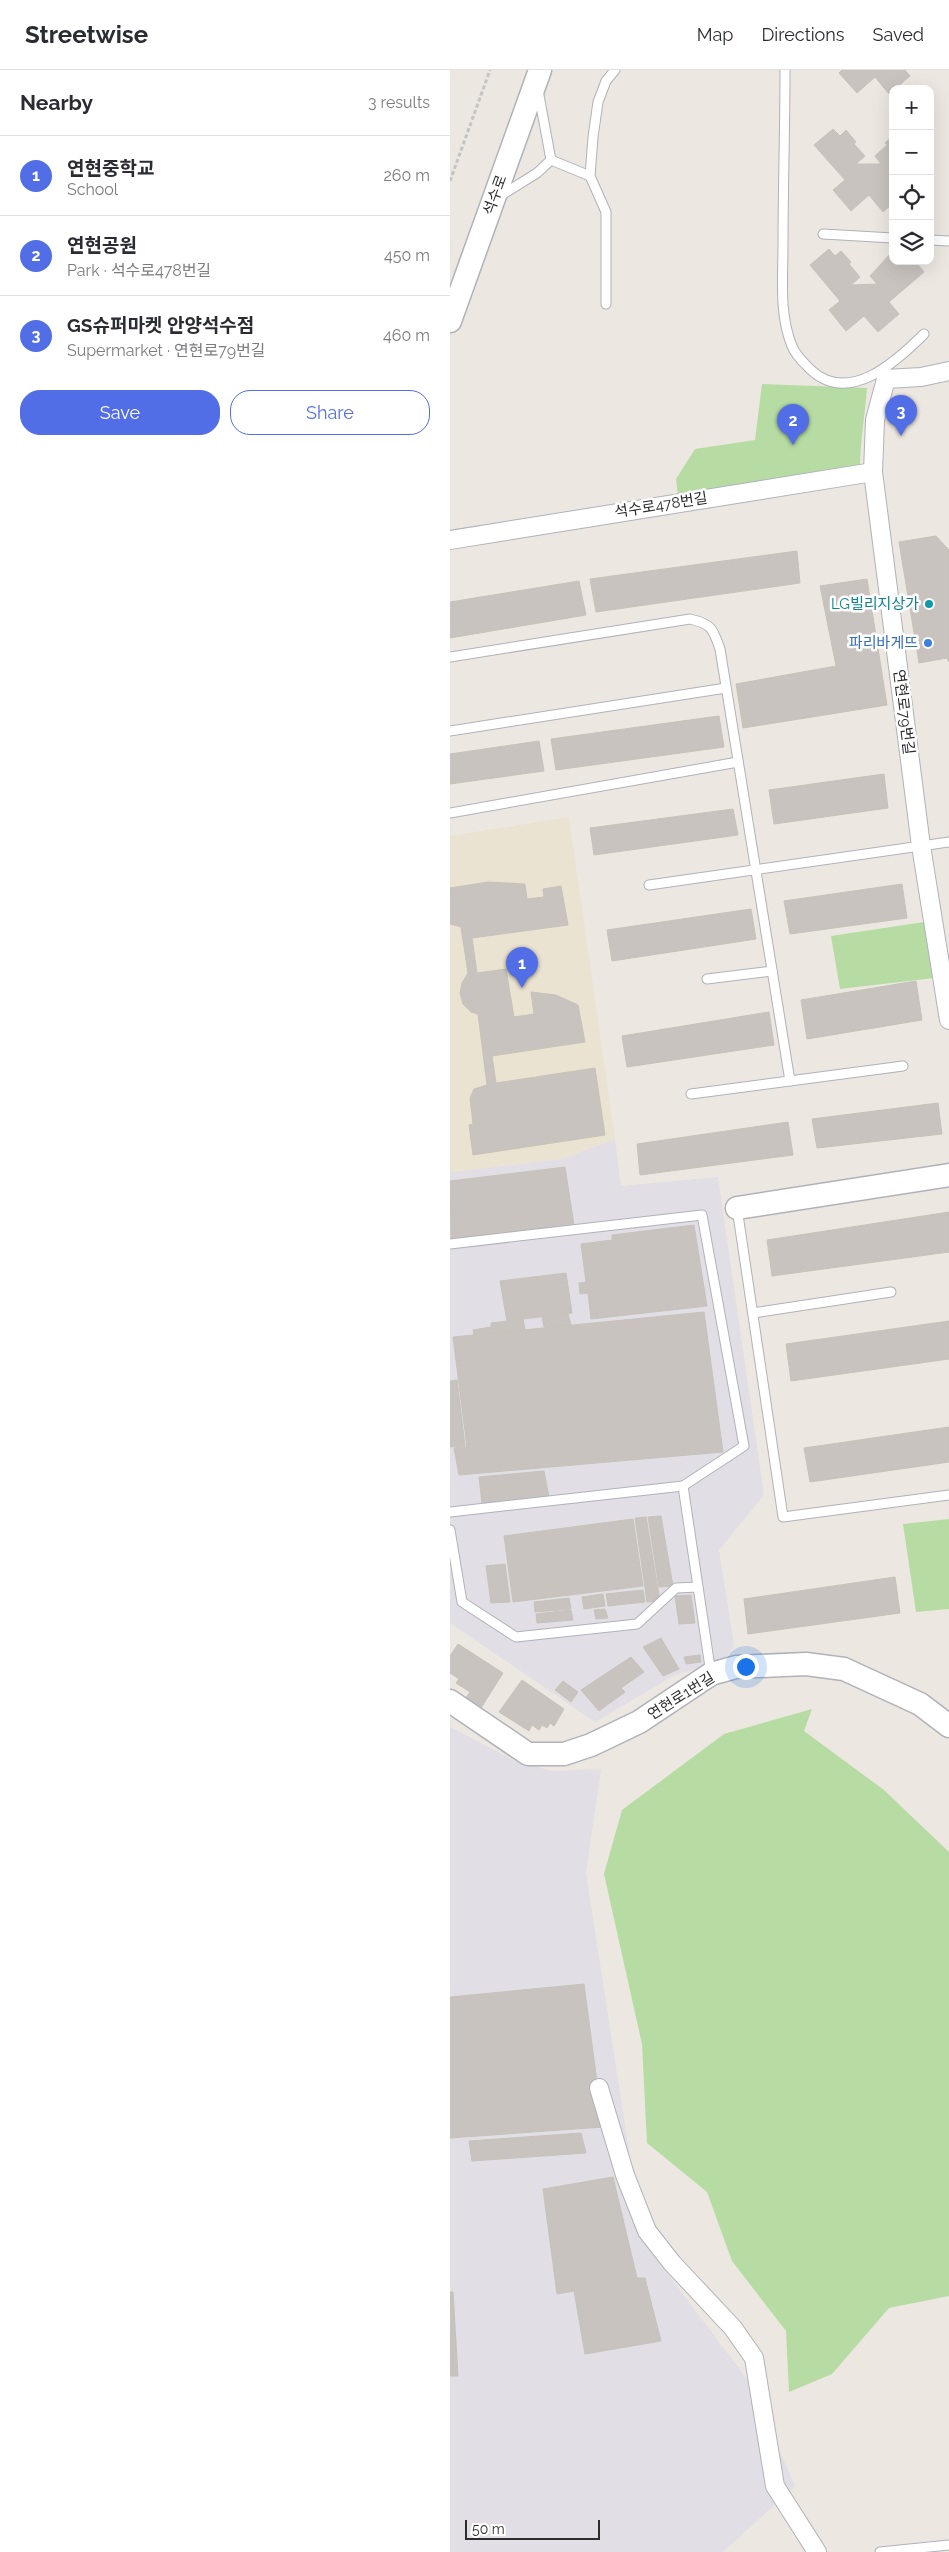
<!DOCTYPE html>
<meta charset="utf-8">
<style>
:root{--surface:#fff;--page:#f2f2f3;--text:#2b2b33;--muted:#7c7c81;--line:#e1e1e2;--accent:#526ee6}
body{margin:0;font-family:Raleway,"Noto Sans KR",sans-serif;background:var(--page);color:var(--text)}
.controls{position:absolute;right:15px;top:15px;display:grid;overflow:hidden;border-radius:10px;box-shadow:0 5px 20px #0002}
.controls button{width:45px;height:45px;display:grid;place-items:center;padding:0;border:0;border-bottom:1px solid var(--line);background:var(--surface);color:var(--text);font:25px sans-serif}
.scale{position:absolute;left:15px;bottom:12px;width:135px;box-sizing:border-box;padding-left:5px;border:2px solid #2c2c2c;border-top:0;font-size:14px;line-height:18px;white-space:nowrap;color:#2c2c2c;-webkit-text-stroke:4px #fff;paint-order:stroke}
.you{position:absolute;left:295px;top:1596px;width:18px;height:18px;margin:-12px;border:4px solid #fff;border-radius:50%;background:#1a73e8;box-shadow:0 0 0 8px #1a73e833}
.badge{display:grid;place-items:center;width:32px;height:32px;border-radius:50%;background:var(--accent);color:#fff;font-size:16px;font-weight:700}
.pin{position:absolute;translate:-50% -41px;filter:drop-shadow(0 1px 2px #0008)}
.pin::after{content:'';position:absolute;top:26px;width:18px;height:15px;background:inherit;clip-path:polygon(0 0,100% 0,50% 100%)}
.list{margin:0;padding:0;list-style:none}
h2{display:flex;justify-content:space-between;align-items:center;height:65px;margin:0;padding:0 20px;font-size:21px}
h2 small{font-size:16px;font-weight:400;color:var(--muted)}
.list li{display:grid;grid-template-columns:32px 1fr auto;gap:15px;align-items:center;box-sizing:border-box;height:80px;padding:0 20px;border-top:1px solid var(--line)}
.list b{display:block;font-size:19px;white-space:nowrap}
.list p{margin:0;font-size:16px;white-space:nowrap;color:var(--muted)}
.list em{font-size:16px;font-style:normal;color:var(--muted)}
.actions{display:flex;gap:10px;padding:15px 20px}
.actions a{flex:1;padding:11px 0;border:1px solid var(--accent);border-radius:20px;text-align:center;font-size:18px;color:var(--accent)}
.actions .main{background:var(--accent);color:#fff}
.icon{flex:none;width:28px;height:28px;fill:none;stroke:currentColor;stroke-width:2;stroke-linecap:round;stroke-linejoin:round}
.map{position:relative;flex:none;width:499px;height:2482px;overflow:hidden}
header{display:flex;align-items:center;gap:30px;box-sizing:border-box;height:70px;padding:0 25px;background:var(--surface);border-bottom:1px solid var(--line)}
header strong{font-size:24px}
nav{display:flex;gap:28px;margin-inline-start:auto;font-size:18px}
main{display:flex}
aside{flex:1;background:var(--surface)}
.map>svg:first-child{display:block}
.industrial{fill:#e1dfe5}
.education{fill:#ebe3d1}
.green{fill:#b6dca3}
.building{fill:#c8c3bf;stroke:#c7c2b9}
.lines{fill:none;stroke-linecap:round;stroke-linejoin:round}
.service-casing{stroke:#b0b2ba;stroke-width:11}
.minor-casing{stroke:#b0b2ba;stroke-width:20}
.tertiary-casing{stroke:#b0b2ba;stroke-width:25}
.path{stroke:#c4c4c4;stroke-width:3;stroke-dasharray:4 2.5;stroke-linecap:butt}
.service{stroke:#fff;stroke-width:9}
.minor{stroke:#fff;stroke-width:18}
.tertiary{stroke:#fff;stroke-width:22}
.culture-dot{fill:#0f9aa8;stroke:#fff;stroke-width:2}
.shop-dot{fill:#3f7fe0;stroke:#fff;stroke-width:2}
.labels{text-anchor:middle;stroke-width:5;stroke-linejoin:round;paint-order:stroke}
.street-label{font-size:15px;fill:#2c2c2c;stroke:#fff}
.culture-label{font-size:15px;fill:#0d838f;stroke:#fff;text-anchor:end}
.shop-label{font-size:15px;fill:#366cbe;stroke:#fff;text-anchor:end}
</style>
<header>
<strong>Streetwise</strong>
<nav><a>Map</a><a>Directions</a><a>Saved</a></nav>
</header>
<main>
<aside>
<h2>Nearby<small>3 results</small></h2>
<ul class="list">
<li><span class="badge">1</span><div><b>연현중학교</b><p>School</p></div><em>260 m</em></li>
<li><span class="badge">2</span><div><b>연현공원</b><p>Park · 석수로478번길</p></div><em>450 m</em></li>
<li><span class="badge">3</span><div><b>GS슈퍼마켓 안양석수점</b><p>Supermarket · 연현로79번길</p></div><em>460 m</em></li>
</ul>
<div class="actions"><a class="main">Save</a><a>Share</a></div>
</aside>
<div class="map">
<svg width="499" height="2482" viewBox="0 0 499 2482">
<rect width="100%" height="100%" fill="#ece7e0"/>
<g class="industrial">
<polygon points="165,1069 171,1116 268,1107 314,1425 269,1480 284,1575 275,1590 223,1606 145,1652 0,1553 0,1102 111,1089"/>
<polygon points="0,1657 69,1693 104,1701 151,1699 136,1803 193,2171 300,2313 345,2416 273,2482 0,2482"/>
</g>
<polygon class="education" points="119,747 165,1069 111,1089 0,1102 0,766"/>
<g class="green">
<path d="M 312,314 L 417,318 C 415,345 410,371 410,399 L 228,426 L 226,409 L 245,379 L 305,370 Z"/>
<polygon points="474,852 484,908 390,919 381,866"/>
<polygon points="499,1449 499,1539 466,1542 453,1454"/>
<polygon points="362,1639 354,1661 434,1720 499,1782 499,2226 439,2238 382,2304 339,2322 336,2261 282,2191 257,2122 197,2073 192,1974 154,1804 172,1740 274,1664"/>
</g>
<g class="building">
<polygon points="392,0 455,0 460,6 439,24 425,7 407,23 389,3"/>
<polygon points="383,59 390,66 396,60 406,72 404,74 415,86 406,94 431,94 425,86 437,75 435,73 443,66 443,133 433,142 419,125 401,141 383,120 395,110 364,75"/>
<polygon points="379,179 385,186 391,181 401,192 399,194 410,207 401,215 427,214 420,206 441,183 443,191 465,191 474,202 439,232 449,244 428,262 414,246 396,261 379,240 390,231 360,195"/>
<polygon points="486,466 499,480 499,592 497,588 469,593 449,472"/>
<polygon points="347,481 350,513 146,542 140,509"/>
<polygon points="417,509 437,635 293,658 286,614 386,596 370,516"/>
<polygon points="129,511 136,545 0,568 0,532"/>
<polygon points="269,646 274,677 106,700 101,669"/>
<polygon points="89,671 94,701 0,714 0,684"/>
<polygon points="434,704 438,738 324,754 319,720"/>
<polygon points="283,739 288,765 144,785 140,758"/>
<polygon points="38,812 75,814 77,829 94,827 93,819 111,816 118,855 22,868 27,903 56,899 64,947 84,944 81,922 106,925 128,935 135,972 42,986 46,1013 145,998 155,1065 23,1085 19,1055 23,1054 20,1028 24,1019 37,1015 28,944 21,942 13,934 10,923 12,913 18,903 11,857 0,854 0,818"/>
<polygon points="452,814 457,848 340,864 334,831"/>
<polygon points="301,839 306,869 162,891 157,860"/>
<polygon points="466,911 472,950 357,969 351,930"/>
<polygon points="319,942 324,975 177,997 172,966"/>
<polygon points="488,1033 492,1064 367,1078 362,1049"/>
<polygon points="338,1052 343,1085 190,1105 187,1074"/>
<polygon points="115,1097 124,1155 1,1169 0,1111"/>
<polygon points="499,1142 499,1182 322,1206 317,1170"/>
<polygon points="244,1155 257,1236 141,1249 138,1223 130,1224 129,1213 136,1212 131,1174 162,1170 162,1165"/>
<polygon points="116,1203 122,1243 57,1251 50,1211"/>
<polygon points="254,1242 273,1382 9,1405 4,1378 17,1377 3,1267"/>
<polygon points="118,1244 121,1255 94,1257 92,1247"/>
<polygon points="73,1249 75,1260 24,1265 23,1260 41,1257 41,1253"/>
<polygon points="499,1251 499,1289 341,1311 336,1274"/>
<polygon points="7,1310 15,1376 0,1377 0,1311"/>
<polygon points="499,1357 499,1392 360,1412 354,1378"/>
<polygon points="94,1401 99,1427 32,1433 29,1407"/>
<polygon points="211,1446 223,1516 209,1517 198,1447"/>
<polygon points="196,1447 210,1531 197,1532 185,1448"/>
<polygon points="183,1449 193,1516 63,1532 54,1466"/>
<polygon points="55,1494 60,1532 41,1533 36,1496"/>
<polygon points="445,1507 450,1543 298,1564 294,1529"/>
<polygon points="193,1520 195,1532 158,1536 156,1524"/>
<polygon points="153,1524 155,1536 134,1539 132,1527"/>
<polygon points="241,1525 245,1553 229,1554 225,1526"/>
<polygon points="119,1528 121,1539 85,1542 84,1532"/>
<polygon points="155,1539 158,1548 146,1549 144,1540"/>
<polygon points="121,1540 123,1550 87,1553 86,1544"/>
<polygon points="211,1568 229,1599 213,1606 193,1577"/>
<polygon points="8,1574 53,1603 31,1638 16,1628 20,1622 6,1613 9,1609 0,1603 0,1586"/>
<polygon points="250,1585 251,1592 236,1594 234,1587"/>
<polygon points="181,1587 194,1602 171,1618 175,1622 149,1641 131,1620"/>
<polygon points="72,1610 114,1639 104,1656 100,1653 97,1658 92,1655 89,1660 82,1655 79,1661 49,1642"/>
<polygon points="113,1611 128,1622 121,1632 105,1620"/>
<polygon points="134,1914 153,2057 0,2068 0,1927"/>
<polygon points="131,2063 136,2083 22,2091 19,2071"/>
<polygon points="163,2107 187,2208 195,2208 211,2271 135,2284 124,2221 107,2224 93,2119"/>
<polygon points="0,2222 3,2222 8,2306 0,2306"/>
</g>
<g class="lines">
<defs>
<g id="service">
<path d="M 335,0 C 335,58 333,117 333,175 C 333,208 329,245 342,276 C 345,285 354,293 361,300 C 399,335 446,292 474,264"/>
<polyline points="101,90 140,106 156,142 156,234"/>
<polyline points="140,106 143,67 148,32 156,11 165,0"/>
<polyline points="50,126 87,103 101,90 88,20"/>
<polyline points="373,164 443,168"/>
<polyline points="480,170 499,171"/>
<path d="M 0,587 L 240,549 C 262,554 263,559 270,579 L 340,1011"/>
<polyline points="0,661 276,618"/>
<polyline points="0,743 288,692"/>
<polyline points="199,815 499,772"/>
<polyline points="257,909 322,901"/>
<polyline points="241,1024 453,996"/>
<polyline points="287,1138 333,1447 499,1425"/>
<polyline points="0,1174 252,1145 294,1376 233,1416 261,1604"/>
<polyline points="303,1243 441,1222"/>
<polyline points="0,1442 233,1416"/>
<polyline points="0,1460 12,1532 66,1567 187,1554 226,1518 248,1517"/>
<polyline points="430,2482 499,2475"/>
</g>
<g id="minor">
<polyline points="499,301 471,307 436,309 425,350 423,402 471,776 499,950"/>
<polyline points="0,470 423,402"/>
<polyline points="149,2018 175,2105 197,2161 222,2193 283,2258 304,2288 325,2416 367,2482"/>
</g>
<g id="tertiary">
<polyline points="0,251 90,0"/>
<polyline points="287,1138 499,1105"/>
<polyline points="0,1631 78,1684 114,1684 141,1675 189,1652 261,1604 286,1597 356,1594 394,1599 470,1634 499,1656"/>
</g>
</defs>
<use href="#service" class="service-casing"/>
<use href="#minor" class="minor-casing"/>
<use href="#tertiary" class="tertiary-casing"/>
<polyline class="path" points="0,111 40,0"/>
<use href="#service" class="service"/>
<use href="#minor" class="minor"/>
<use href="#tertiary" class="tertiary"/>
</g>
<circle class="culture-dot" cx="479" cy="534" r="5"/>
<circle class="shop-dot" cx="478" cy="573" r="5"/>
<g class="labels">
<g class="street-label">
<text transform="translate(45 125) rotate(-70)" y="5">석수로</text>
<text transform="translate(211 435) rotate(-9)" y="5">석수로478번길</text>
<text transform="translate(454 642) rotate(83)" y="5">연현로79번길</text>
<text transform="translate(231 1626) rotate(-32)" y="5">연현로1번길</text>
</g>
<g class="culture-label">
<text x="469" y="539">LG빌리지상가</text>
</g>
<g class="shop-label">
<text x="468" y="578">파리바게뜨</text>
</g>
</g>
</svg>
<div class="controls">
<button>+</button>
<button>−</button>
<button><svg class="icon" aria-label="locate" viewBox="0 0 24 24"><circle cx="12" cy="12" r="6"/><path d="M12 2v4M12 18v4M2 12h4M18 12h4"/></svg></button>
<button><svg class="icon" aria-label="layers" viewBox="0 0 24 24"><path d="M12 4l9 5-9 5-9-5zM3 14l9 5 9-5"/></svg></button>
</div>
<div class="scale">50 m</div>
<div class="you"></div>
<div class="pin badge" style="left:72px;top:918px">1</div>
<div class="pin badge" style="left:343px;top:375px">2</div>
<div class="pin badge" style="left:451px;top:366px">3</div>
</div>
</main>
